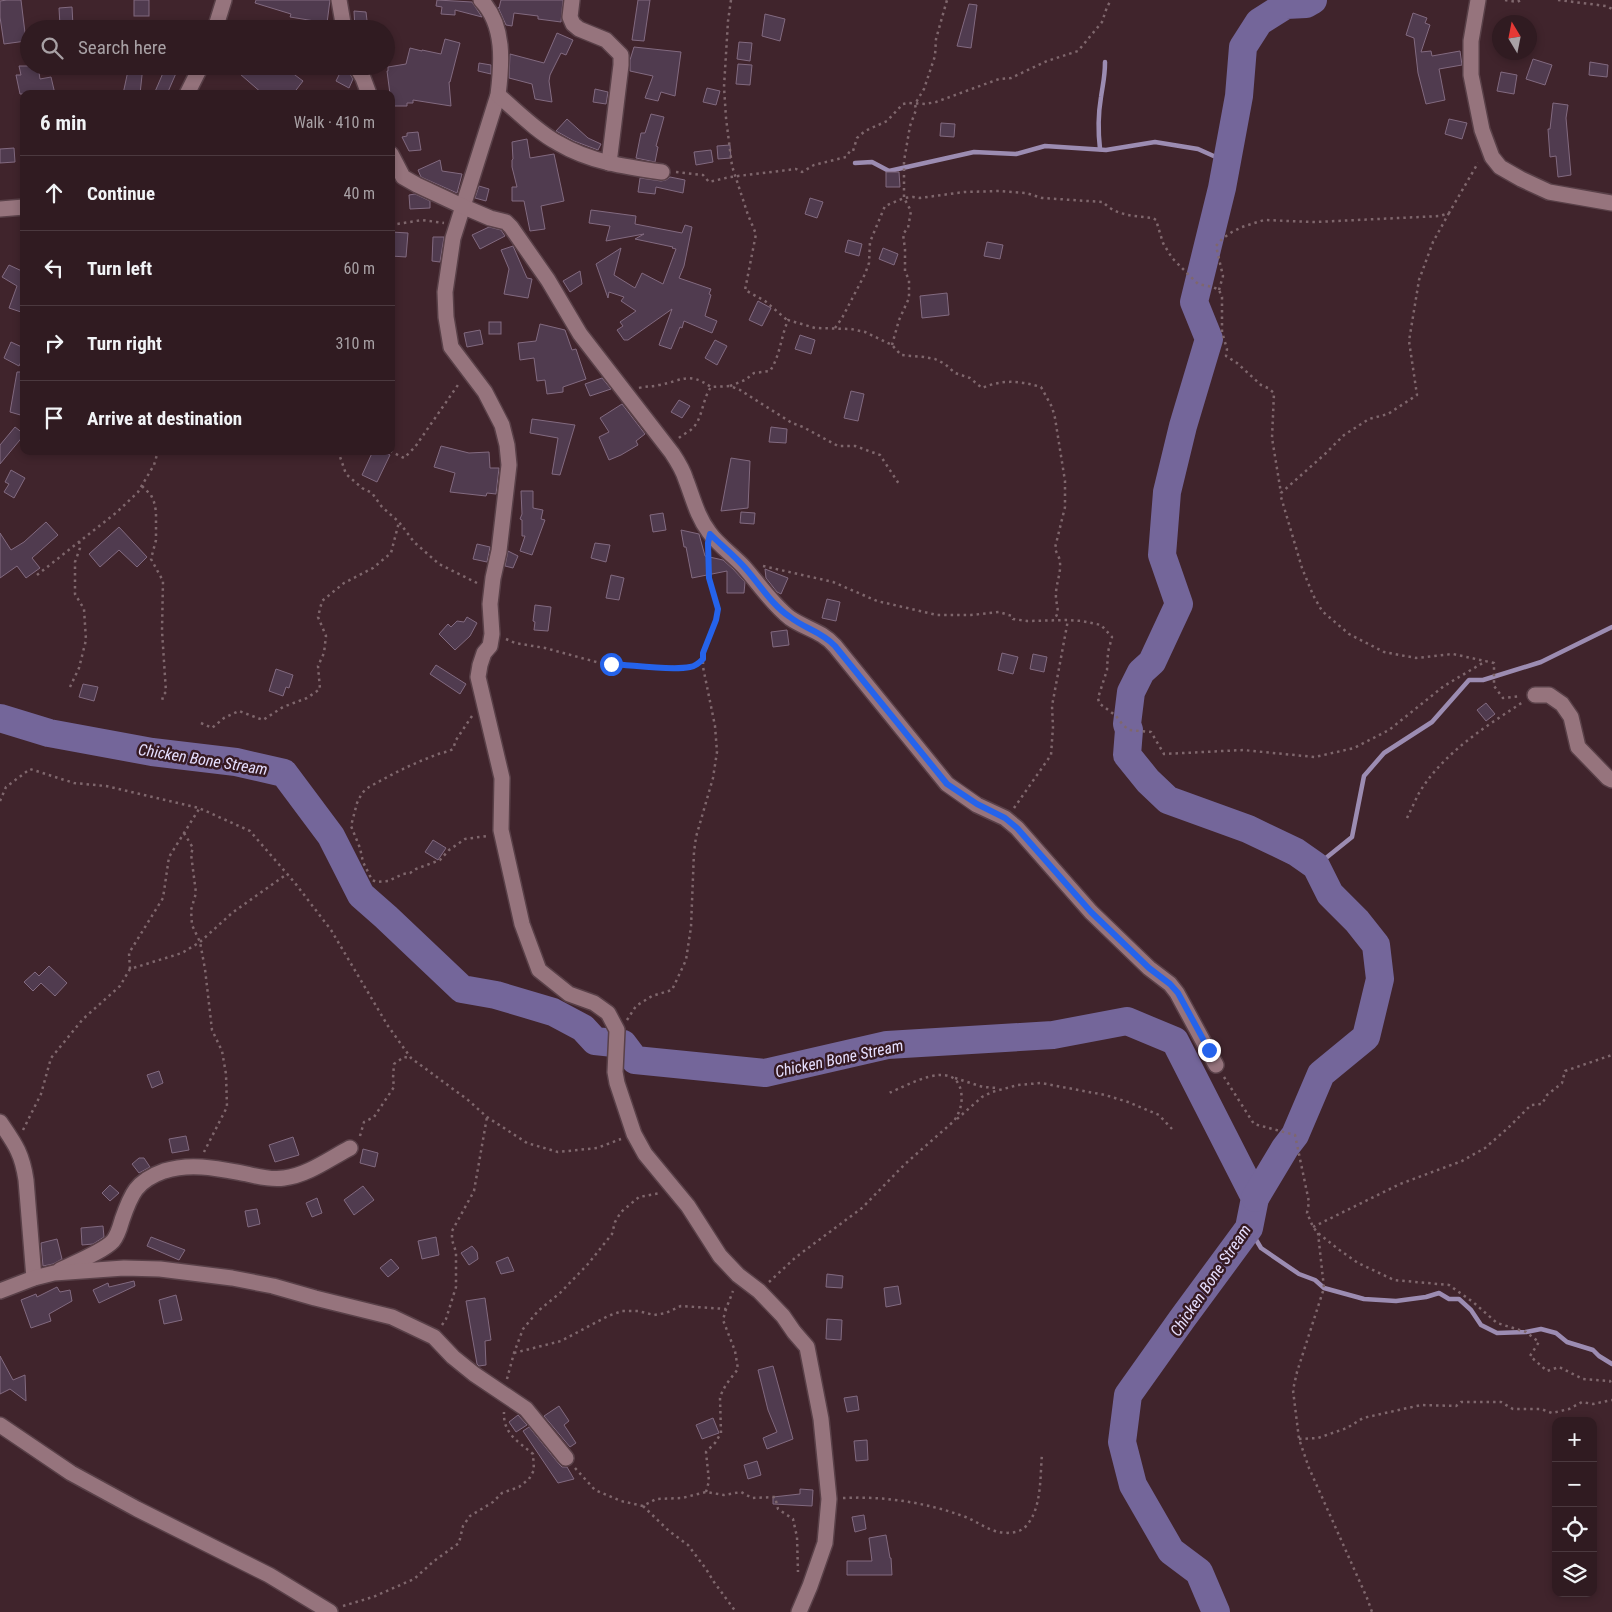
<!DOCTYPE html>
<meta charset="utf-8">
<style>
:root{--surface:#301b21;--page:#38242a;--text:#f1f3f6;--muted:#a8a1a5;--line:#4b393f}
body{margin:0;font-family:"Roboto Condensed",sans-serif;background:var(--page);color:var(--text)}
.controls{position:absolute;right:15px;bottom:15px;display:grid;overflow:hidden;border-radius:10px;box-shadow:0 2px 8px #0003}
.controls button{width:45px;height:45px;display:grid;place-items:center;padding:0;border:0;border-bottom:1px solid var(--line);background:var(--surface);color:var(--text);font:25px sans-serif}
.compass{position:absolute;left:1492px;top:15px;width:45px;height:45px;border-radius:50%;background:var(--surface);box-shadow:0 2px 8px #0003;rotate:350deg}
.stop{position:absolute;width:15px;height:15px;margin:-11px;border:4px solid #2563eb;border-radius:50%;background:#fff}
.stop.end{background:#2563eb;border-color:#fff;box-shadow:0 1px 5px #0008}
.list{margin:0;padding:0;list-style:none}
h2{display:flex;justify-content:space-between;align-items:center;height:65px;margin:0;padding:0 20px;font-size:21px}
h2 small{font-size:16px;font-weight:400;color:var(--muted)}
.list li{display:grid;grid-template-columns:32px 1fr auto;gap:15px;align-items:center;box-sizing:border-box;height:75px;padding:0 20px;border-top:1px solid var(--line)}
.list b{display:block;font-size:19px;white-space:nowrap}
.list em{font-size:16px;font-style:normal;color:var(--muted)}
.icon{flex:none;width:28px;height:28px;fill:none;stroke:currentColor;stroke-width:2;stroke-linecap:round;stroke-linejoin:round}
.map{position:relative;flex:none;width:1612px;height:1612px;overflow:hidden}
.search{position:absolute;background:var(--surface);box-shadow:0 2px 8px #0003;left:20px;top:20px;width:375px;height:55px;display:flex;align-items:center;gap:12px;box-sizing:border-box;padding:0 18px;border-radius:28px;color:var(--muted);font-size:19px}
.panel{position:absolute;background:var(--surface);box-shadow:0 2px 8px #0003;left:20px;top:90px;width:375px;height:365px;border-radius:10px}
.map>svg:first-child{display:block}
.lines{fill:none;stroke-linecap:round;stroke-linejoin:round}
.stream{stroke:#9c8cb2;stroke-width:4.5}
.river{stroke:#74669a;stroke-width:28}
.building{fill:#503b4f;stroke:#826a80}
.street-casing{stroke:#594048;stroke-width:18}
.secondary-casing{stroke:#594048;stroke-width:18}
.path{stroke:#7f676d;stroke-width:2.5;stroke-dasharray:2.5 4;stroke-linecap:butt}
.street{stroke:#96747d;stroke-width:15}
.secondary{stroke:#96747d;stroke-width:15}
.route{stroke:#2563eb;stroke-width:6}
.labels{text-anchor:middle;stroke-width:5;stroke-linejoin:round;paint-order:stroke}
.water-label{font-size:16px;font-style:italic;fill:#e6dfff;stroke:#361a23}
</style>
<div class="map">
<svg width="1612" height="1612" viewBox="0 0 1612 1612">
<rect width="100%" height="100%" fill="#40242c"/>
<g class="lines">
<g class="stream">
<path d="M 1100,149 C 1098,132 1098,115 1101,97 C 1103,83 1105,77 1105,62"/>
<polyline points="855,163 872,162 889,171 974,152 1016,154 1045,146 1106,150 1155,142 1198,149 1227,162"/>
<polyline points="1316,866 1352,837 1364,776 1384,753 1432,722 1469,680 1483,680 1541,662 1612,627"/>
<polyline points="1249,1228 1261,1248 1299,1274 1315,1280 1324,1288 1364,1299 1396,1301 1426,1297 1439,1293 1449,1299 1459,1299 1471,1310 1481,1325 1497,1333 1526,1332 1541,1329 1556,1333 1567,1342 1593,1350 1599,1356 1612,1364"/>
</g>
<g class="river">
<polyline points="0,718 49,733 152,752 236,762 284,773 331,836 361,895 386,917 462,989 496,995 553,1012 583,1028 595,1041 623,1044 635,1060 765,1073 887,1045 1053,1035 1127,1021 1175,1041 1255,1198 1249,1228 1182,1319 1128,1395 1122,1442 1133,1485 1171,1551 1199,1572 1216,1612"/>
<polyline points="1255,1198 1285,1148 1295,1135 1321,1074 1366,1037 1380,979 1376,945 1357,921 1330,894 1316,866 1296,852 1248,829 1168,800 1148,781 1127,755 1129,730 1127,724 1131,692 1141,672 1152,662 1179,604 1162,555 1167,492 1183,426 1209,339 1194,302 1222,188 1239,96 1243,47 1259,22 1286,5 1306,4 1313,0"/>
</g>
</g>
<g class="building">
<polygon points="7,0 21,0 26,41 4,44 0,17 0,1"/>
<rect x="134" y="0" width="15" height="16"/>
<polygon points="256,0 330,0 327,23 290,17 291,14 255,3"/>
<polygon points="437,0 472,2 482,17 455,10 455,15 441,14 442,7 436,6"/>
<polygon points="501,0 563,0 561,22 538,19 538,16 514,13 512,26 506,25 498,7 499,8"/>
<polygon points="638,0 650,0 644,41 632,40"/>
<polygon points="969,4 977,5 971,48 957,46"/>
<polygon points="72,7 73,26 60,26 59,8"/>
<polygon points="354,11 366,12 368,29 355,29"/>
<polygon points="1413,13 1427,18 1425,23 1430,25 1421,52 1431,51 1432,56 1460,51 1462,65 1439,69 1445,100 1426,104 1418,73 1414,38 1406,35"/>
<polygon points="765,14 785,19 780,41 762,36"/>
<polygon points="557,33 573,40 566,55 561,53 550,75 549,81 552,102 535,99 532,84 509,78 510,54 544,63"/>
<polygon points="445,39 460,43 450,82 449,82 451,106 413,100 413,103 407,103 407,106 391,106 391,94 390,94 387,71 388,71 388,67 406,64 410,48 422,51 422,50 441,54"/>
<polygon points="739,42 752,43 750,61 737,59"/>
<polygon points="634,47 681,52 675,96 661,92 658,101 645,98 653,76 630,71 630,60"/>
<polygon points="1533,59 1552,65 1545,85 1526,79"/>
<polygon points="1590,62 1608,65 1607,77 1589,75"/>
<polygon points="479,63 491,65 491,74 478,71"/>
<polygon points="738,64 752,65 750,85 736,84"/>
<polygon points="19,66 38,66 40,79 51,77 55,94 20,94 16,75 21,75"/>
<polygon points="129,66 143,66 140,94 123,94"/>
<polygon points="166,66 177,71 167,94 154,94"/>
<polygon points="247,66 283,66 303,81 293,94 263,94 240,74"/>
<polygon points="343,67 347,69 353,79 349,88 336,81"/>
<polygon points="1501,72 1517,75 1514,94 1497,91"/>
<polygon points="707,88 720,91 716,105 703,102"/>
<polygon points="595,89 608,92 606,104 593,102"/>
<polygon points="1553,103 1568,105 1566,118 1571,175 1558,177 1556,156 1550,157 1548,129 1550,129"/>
<polygon points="651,114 664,117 656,146 658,147 655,162 636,158 641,133 645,133"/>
<polygon points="567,119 588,138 601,144 598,150 574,141 556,131"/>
<polygon points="1449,119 1467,123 1462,139 1445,134"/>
<polygon points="941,123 955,124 954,137 940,136"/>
<polygon points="418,132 421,150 409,151 402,137 407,136 407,133"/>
<polygon points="527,139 530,158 554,154 564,201 541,206 545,229 530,231 524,201 512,201 512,187 517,187 512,167 512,160 513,159 512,142"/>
<polygon points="730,145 731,158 718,159 717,146"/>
<polygon points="14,148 15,162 0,163 0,149"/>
<polygon points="711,150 713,162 696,165 694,152"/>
<polygon points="440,160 442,171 462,174 457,193 421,177 418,170"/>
<polygon points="886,172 899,172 900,187 886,187"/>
<polygon points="670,177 685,180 683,193 656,187 655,194 638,192 640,178 661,181 666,180"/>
<polygon points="479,186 489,189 486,201 475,198"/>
<polygon points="415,194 430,201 430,208 410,209 409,195"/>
<polygon points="810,198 823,202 817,218 805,214"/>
<polygon points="591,210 636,216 635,224 682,233 685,225 692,227 684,266 679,278 711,289 709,294 711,295 705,316 717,321 712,333 684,321 682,328 680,327 671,349 659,345 672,309 628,340 624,340 617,330 623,326 620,322 636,311 621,301 624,297 609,292 608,298 596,264 621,248 614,275 635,288 642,273 663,284 676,249 672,248 673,247 635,239 644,234 606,241 610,226 589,223"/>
<polygon points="489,227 501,230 505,236 480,249 472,235"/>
<polygon points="391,232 408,233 406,257 391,256"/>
<polygon points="433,237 444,237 440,262 432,261"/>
<polygon points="848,240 862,244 859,256 845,252"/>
<polygon points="987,242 1003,245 1000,259 984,256"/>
<polygon points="513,246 527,278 532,279 528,298 504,294 509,269 501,250"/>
<polygon points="883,248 898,254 894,265 879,259"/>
<polygon points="9,265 24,272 24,313 9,308 17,286 2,277"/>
<polygon points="580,271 582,284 570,292 563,281"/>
<polygon points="947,293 949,315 922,318 920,296"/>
<polygon points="758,301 771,308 762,326 749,320"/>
<rect x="489" y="322" width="12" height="12"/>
<polygon points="540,324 565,330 572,350 576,349 586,379 563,387 563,392 547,394 545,380 537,381 534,358 520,360 518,343 536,341"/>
<polygon points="480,330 483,344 467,347 464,333"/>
<polygon points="800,335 815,340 811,354 795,349"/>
<polygon points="715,340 727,346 717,365 705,358"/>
<polygon points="11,342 24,348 24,356 19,366 4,358"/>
<polygon points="17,372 24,372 24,416 10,412"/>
<polygon points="602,378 611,389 590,396 585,384"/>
<polygon points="851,391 864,394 858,421 844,418"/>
<polygon points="679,400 690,406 682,418 671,412"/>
<polygon points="622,404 645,434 636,441 638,445 621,455 609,460 599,437 609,432 600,418"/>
<polygon points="532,419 575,425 560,475 552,474 558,438 530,433"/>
<polygon points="15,427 24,434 24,435 0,464 0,445"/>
<polygon points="771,427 787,429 786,443 769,442"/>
<polygon points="441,446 469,453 489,452 490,468 499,468 496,494 487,493 486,496 450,492 455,473 434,467"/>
<polygon points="373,451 383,451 390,455 377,482 362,475"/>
<polygon points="731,458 750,461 748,508 721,511"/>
<polygon points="11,470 25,478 14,498 4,492 9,484 5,482"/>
<polygon points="521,491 533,491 533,508 543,510 541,519 545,520 532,555 520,551 525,536 522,536 522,520 520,519 522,514"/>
<polygon points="741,512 755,513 754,524 740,523"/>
<polygon points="663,513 666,530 653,532 650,515"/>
<polygon points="46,522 58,535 32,558 40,568 26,578 17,566 0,578 0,533 11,550 24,542"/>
<polygon points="119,527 147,557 137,567 119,550 100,567 89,554"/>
<polygon points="681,530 699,534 705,556 723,560 733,569 745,582 744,593 727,593 727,571 692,578 686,547 684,547"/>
<polygon points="595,543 610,545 606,562 591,558"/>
<polygon points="477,544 490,547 487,562 473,559"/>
<polygon points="508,551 518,556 513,568 505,566"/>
<polygon points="765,569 788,578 781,594 777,592 766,578"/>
<polygon points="611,575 624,578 619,600 606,598"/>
<polygon points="827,599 840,602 836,621 822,618"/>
<polygon points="535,605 551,607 548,631 534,630 535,622 533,621"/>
<polygon points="467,617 477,623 470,636 455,650 439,634 448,624 451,627 457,621 464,622"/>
<polygon points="787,630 789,645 773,647 771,632"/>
<polygon points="1002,653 1018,657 1013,674 998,670"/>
<polygon points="1033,654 1047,657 1044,672 1030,669"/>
<polygon points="436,665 466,684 460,694 430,674"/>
<polygon points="276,669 293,675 289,688 286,687 283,696 269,691"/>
<polygon points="83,684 98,687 94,701 79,697"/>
<polygon points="1486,703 1495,714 1486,721 1477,710"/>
<polygon points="433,840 446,848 438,860 425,852"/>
<polygon points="49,966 67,983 55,996 41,983 33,991 24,982 35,972 39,976"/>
<polygon points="159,1071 163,1083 152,1088 147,1075"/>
<polygon points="186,1136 189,1150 172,1153 169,1139"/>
<polygon points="293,1137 299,1155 275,1162 269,1145"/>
<polygon points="363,1149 378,1153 375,1167 360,1163"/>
<polygon points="139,1158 144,1158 150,1167 139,1173 132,1164"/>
<polygon points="110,1185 119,1193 110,1201 102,1193"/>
<polygon points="363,1186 374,1200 354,1215 344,1200"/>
<polygon points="317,1198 322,1213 312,1217 306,1203"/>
<polygon points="257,1209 260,1224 248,1227 245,1211"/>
<polygon points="103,1226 104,1237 93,1244 82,1245 81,1228"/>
<polygon points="151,1237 185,1250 179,1260 147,1246"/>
<polygon points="436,1237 439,1255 422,1259 418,1241"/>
<polygon points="57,1239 62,1259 53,1264 43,1266 41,1243"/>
<polygon points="472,1246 477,1252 478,1259 469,1265 461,1253"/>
<polygon points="508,1257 514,1271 501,1274 496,1262"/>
<polygon points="391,1259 399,1268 388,1277 380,1268"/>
<polygon points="827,1274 843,1276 842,1288 826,1287"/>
<polygon points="134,1281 135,1286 99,1303 93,1290 108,1283 109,1287"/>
<polygon points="898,1286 901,1304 886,1307 884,1288"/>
<polygon points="57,1287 60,1292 70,1290 72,1301 49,1314 51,1321 31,1328 21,1300 36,1294 37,1297"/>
<polygon points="176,1295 182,1320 164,1324 159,1300"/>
<polygon points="485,1298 491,1340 485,1341 486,1365 479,1366 477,1364 466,1301"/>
<polygon points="827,1319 842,1320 841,1340 826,1339"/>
<polygon points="0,1356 13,1380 25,1375 26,1401 10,1389 0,1394"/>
<polygon points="773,1366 793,1439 767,1449 763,1438 777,1432 768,1410 758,1370"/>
<polygon points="857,1396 859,1410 847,1412 844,1398"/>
<polygon points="559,1406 569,1421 564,1425 576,1443 570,1447 544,1416"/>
<polygon points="518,1415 527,1425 516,1432 509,1422"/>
<polygon points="713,1418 719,1433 702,1439 696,1425"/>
<polygon points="529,1427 559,1464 562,1467 567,1467 574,1479 558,1483 523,1431"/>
<polygon points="867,1440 868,1460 856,1461 854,1441"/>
<polygon points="757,1461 761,1475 748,1479 744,1465"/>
<polygon points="800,1489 813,1490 812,1506 773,1504 773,1497 800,1494"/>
<polygon points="864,1515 866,1529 855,1532 852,1517"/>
<polygon points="886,1535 890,1558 891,1558 892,1575 847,1575 847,1561 872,1561 869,1538"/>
</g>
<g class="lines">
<defs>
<g id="street">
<polyline points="339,0 344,29"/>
<path d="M 481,0 C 505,25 502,63 498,95 L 453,238 L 445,292 L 446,317 L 451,347 L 485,392 L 502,425 L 507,445 L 509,465 L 499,551 L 493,578 L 490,604 L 492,634 L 490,646 L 484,653 L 480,665 L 478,677 L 502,778 L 501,830 L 522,924 L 539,970 L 569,994 L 594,1003 L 608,1013 L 617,1030 L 615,1072 L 617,1083 L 634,1134 L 645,1154 L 688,1206 L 720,1256 L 738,1275 L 759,1291 L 783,1316 L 794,1332 L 807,1347 L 821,1419 L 829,1499 L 825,1543 L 810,1586 L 799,1612"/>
<polyline points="572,0 570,17 573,24 579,29 606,40 621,55 621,65 609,163"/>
<polyline points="1478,0 1471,41 1471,75 1482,130 1492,157 1500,167 1521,179 1549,192 1612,203"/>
<polyline points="356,66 363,78 369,94"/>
<path d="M 498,95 C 517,111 536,131 558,143 C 590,162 626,167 662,172"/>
<path d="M 391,154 L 403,177 L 417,185 L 462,206 L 490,218 L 506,222 L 511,227 L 548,280 L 580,334 L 672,453 C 678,462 683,470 686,480 C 693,498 697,516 709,532 C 718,545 733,555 744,567 C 759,584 772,604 790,618 C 806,629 822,631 835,646 L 947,784 L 977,805 L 1005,818 L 1017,828 L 1091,912 L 1149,968 L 1170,984 L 1177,993 L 1216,1065"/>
<polyline points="1535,695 1549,695 1562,704 1571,717 1578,747 1608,778 1612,780"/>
<path d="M 0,1122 C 15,1144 22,1153 26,1180 L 34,1278"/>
<path d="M 60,1270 C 74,1263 104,1251 113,1241 C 118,1235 120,1227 122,1220 C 131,1194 136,1181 164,1171 C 192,1162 220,1169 247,1174 C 259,1177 272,1180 284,1178 C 308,1175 329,1159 350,1148"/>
<polyline points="0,1291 34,1278 54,1273 124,1268 160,1269 232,1278 273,1286 315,1298 392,1317 434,1337 453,1357 474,1374 526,1409 566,1458"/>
<polyline points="0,1425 71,1473 137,1509 269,1575 330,1612"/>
</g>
<g id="secondary">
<polyline points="215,29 224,0"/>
<polyline points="187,94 201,66"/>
<polyline points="0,209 24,207"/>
</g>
</defs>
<use href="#street" class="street-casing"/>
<use href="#secondary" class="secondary-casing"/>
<g class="path">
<polyline points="731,0 728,21 724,87 726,118 732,166 748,215 756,234 745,290 765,301 787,320"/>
<polyline points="1505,0 1517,2 1521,0"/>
<polyline points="1558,0 1606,6 1612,9"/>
<polyline points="676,172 703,175 709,182 730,177 796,169 802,172 814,165 846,157 850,151 853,151 857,138 865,131 887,121 903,104 908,103 925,104 936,102 999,79 1011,78 1047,61 1078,51 1102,22 1107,7 1111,0"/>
<polyline points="1449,213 1433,242 1419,280 1409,341 1417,395 1388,414 1369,419 1344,435 1325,454 1281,493 1281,497 1302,568 1313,595 1322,611 1349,634 1384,652 1416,658 1453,654 1494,663 1494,686 1503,698 1521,696"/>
<polyline points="391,225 422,220 444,223"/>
<polyline points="1219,290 1223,276 1216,246 1222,239 1232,232 1242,227 1264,220 1315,222 1440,216 1449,213 1478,163"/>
<path d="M 835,328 L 842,318 L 865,274 L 869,263 L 870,242 L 885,206 L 904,198 L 913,197 L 920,198 L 964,192 L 1000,191 L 1026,193 L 1042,198 L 1103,202 C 1116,216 1135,216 1153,218 L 1156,220 L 1163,243 L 1172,258 L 1198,284 L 1213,287 L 1219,290 L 1222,297 L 1222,332 L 1227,349 L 1226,356 L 1237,363 L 1261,385 L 1268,388 L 1274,393 L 1272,438 L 1281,493"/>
<polyline points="892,345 899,320 909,298 909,280 905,271 905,249 903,234 908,228 911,211 904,198 904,161 910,126 916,110 915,104 924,89 935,56 936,39 947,0"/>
<path d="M 730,386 L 745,380 L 754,373 L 770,371 C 780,356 781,337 788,320 L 815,328 L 851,329 L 865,332 L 892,345 L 901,355 L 924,357 L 935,359 L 945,364 L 955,373 L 970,378 L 982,388 C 1003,379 1020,381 1041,387 L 1052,407 L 1055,418 L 1065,481 L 1065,507 L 1055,548 C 1056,553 1060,557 1060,563 C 1061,573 1056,584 1056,594 C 1055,604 1062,612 1053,620"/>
<path d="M 639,388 C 646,386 652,387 659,385 C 682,381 688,371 711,387"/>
<path d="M 679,438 C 683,434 689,432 693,428 C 703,417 702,400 711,387 L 730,386 L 740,390 L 792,423 L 803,427 L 838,446 L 855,446 L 880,455 L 899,484"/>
<polyline points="338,451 346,474 362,488 372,493 382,507 399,522 414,542 439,564 477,583"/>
<polyline points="390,451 404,458 415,447 460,382"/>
<polyline points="142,486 151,495 154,502 156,511 156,540 151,559 163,581 162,631 166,692 163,695 162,702"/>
<polyline points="763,566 833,582 877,601 937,615 971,615 999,612 1012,616 1013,619 1027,621 1068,620 1082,621 1101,625 1112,637 1108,652 1107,670 1098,698 1099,703 1116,716 1123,725 1129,730 1151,732 1164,754 1243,750 1315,757 1354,748 1389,730 1444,686 1486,661"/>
<polyline points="37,575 117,512 138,492 154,465 158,451"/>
<polyline points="506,639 515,643 545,648 600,663 660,667 689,667 698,664 702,660"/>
<polyline points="70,687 79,668 86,640 84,609 75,594 75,562 80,548 79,541"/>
<path d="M 472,716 L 456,740 L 453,749 C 446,753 438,753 431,757 C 409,765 389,776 369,787 L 362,793 L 357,803 L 351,826 L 360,848 L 363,862 L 372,880 L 377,882 L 388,881 L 403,874 L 410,873 L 416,869 L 440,860 L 449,850 L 465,839 L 487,836"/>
<polyline points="201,723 212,728 224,718 239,711 263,720 283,707 307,698 320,689 318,666 324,653 326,636 318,617 322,601 344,583 373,568 391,553 399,522"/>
<polyline points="0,801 6,787 30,769 74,783 106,786 199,808 250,831 295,883 331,930 388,1026 411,1058 468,1100 487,1117 527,1143 558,1152 597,1148 621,1139"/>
<polyline points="1014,808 1051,755 1053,727 1052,706 1068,620"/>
<path d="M 1407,818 C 1411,810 1415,801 1419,793 C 1443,753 1485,727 1523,702"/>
<polyline points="184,833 193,848 191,854 196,893 191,910 192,925 200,942 205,969 212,1030 222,1051 226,1074 227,1107 204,1152"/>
<polyline points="130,969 129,953 163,898 169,857 199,809"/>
<polyline points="627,1020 636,1006 652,996 672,990 686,960 691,927 694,852 696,837 713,778 717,752 715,726 703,667 703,653 716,620 718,609 709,578 709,556"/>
<polyline points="1224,1077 1254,1124 1295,1135 1309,1202 1307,1213 1313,1227 1318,1233 1338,1249 1358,1263 1394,1280 1449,1285 1473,1302 1497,1323 1526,1332 1539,1342 1530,1356 1547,1371 1559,1367 1583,1379 1610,1381 1612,1386"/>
<polyline points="955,1078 983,1087 998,1088"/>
<polyline points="957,1119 982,1097 992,1092 1018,1085 1041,1083 1105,1095 1128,1102 1159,1115 1172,1129"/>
<polyline points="23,1130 41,1094 51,1058 83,1019 120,986 130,969 182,953 200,942 232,913 287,874"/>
<polyline points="360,1136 364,1122 374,1117 394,1087 393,1078 394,1064 404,1057 411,1058"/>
<polyline points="1313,1227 1400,1184 1462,1161 1485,1148 1508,1128 1531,1105 1542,1104 1547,1095 1562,1083 1565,1071 1612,1055"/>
<polyline points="1318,1233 1324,1288 1297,1372 1293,1390 1299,1439 1309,1468 1367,1598 1372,1612"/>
<path d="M 769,1282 L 796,1257 L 862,1208 L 905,1164 L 954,1121 C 960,1112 963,1103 961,1091 C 954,1058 908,1085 889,1093"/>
<polyline points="442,1325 446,1319 456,1287 456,1252 452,1240 452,1231 474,1191 487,1117"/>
<polyline points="514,1353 561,1341 608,1316 622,1311 638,1311 654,1315 666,1313 681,1306 726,1309 733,1291"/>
<polyline points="507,1379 514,1353 523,1329 538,1311 560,1293 588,1264 612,1234 615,1222 621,1212 639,1197 660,1193"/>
<polyline points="1299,1439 1318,1438 1347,1428 1363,1418 1421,1405 1456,1406 1461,1402 1501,1402 1513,1409 1541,1409 1552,1413 1569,1409 1582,1402 1593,1404 1612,1400"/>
<polyline points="575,1468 595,1490 621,1501 643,1506 656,1499 682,1498 706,1492 724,1495 741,1492 752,1498 775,1497 778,1509 793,1519 797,1537 798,1572"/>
<path d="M 706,1492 L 709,1481 L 706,1452 L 715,1443 L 721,1433 L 720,1398 C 723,1387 731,1378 738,1369 L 735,1351 L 723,1320 L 726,1309"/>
<path d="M 843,1498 C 882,1496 923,1502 960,1515 C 974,1519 985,1529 999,1532 C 1009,1534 1021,1533 1027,1525 C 1042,1507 1040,1476 1042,1454"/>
<polyline points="643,1506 669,1531 688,1545 706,1569 714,1582 736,1612"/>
<path d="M 343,1606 L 373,1597 L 414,1579 L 434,1561 L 459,1543 L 463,1526 L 470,1516 L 493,1502 L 502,1493 L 519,1487 L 529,1479 L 534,1470 L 533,1454 C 518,1441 503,1434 504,1412"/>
</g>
<use href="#street" class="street"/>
<use href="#secondary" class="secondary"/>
</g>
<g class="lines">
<path class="route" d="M 611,664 C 633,665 670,671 690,667 C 696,666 699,663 703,659 L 703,653 L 716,620 L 718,609 L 709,578 L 708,543 L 710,534 C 722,546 735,556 746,569 C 760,585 772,605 790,617 C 805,629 821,631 835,646 L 947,784 L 977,804 L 1005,818 L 1017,828 L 1091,912 L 1149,968 L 1170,984 L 1178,993 L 1209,1050"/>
</g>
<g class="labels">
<g class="water-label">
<text transform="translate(203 759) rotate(9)" y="6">Chicken Bone Stream</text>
<text transform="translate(839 1058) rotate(-12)" y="6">Chicken Bone Stream</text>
<text transform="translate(1210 1280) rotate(-56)" y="6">Chicken Bone Stream</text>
</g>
</g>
</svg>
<div class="controls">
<button>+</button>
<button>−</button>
<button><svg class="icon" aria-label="locate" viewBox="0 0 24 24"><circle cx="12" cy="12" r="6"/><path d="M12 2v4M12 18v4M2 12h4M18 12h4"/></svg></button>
<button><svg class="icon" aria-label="layers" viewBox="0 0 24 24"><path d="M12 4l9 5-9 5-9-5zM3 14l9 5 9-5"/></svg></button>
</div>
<svg class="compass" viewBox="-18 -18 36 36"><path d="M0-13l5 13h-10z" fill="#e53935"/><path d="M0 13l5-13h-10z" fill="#a8a1a5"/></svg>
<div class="stop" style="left:611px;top:664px"></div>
<div class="stop end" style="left:1209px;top:1050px"></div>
<div class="search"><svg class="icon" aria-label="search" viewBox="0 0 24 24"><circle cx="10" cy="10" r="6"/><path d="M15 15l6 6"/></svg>Search here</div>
<section class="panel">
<h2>6 min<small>Walk · 410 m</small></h2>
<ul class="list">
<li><svg class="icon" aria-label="ahead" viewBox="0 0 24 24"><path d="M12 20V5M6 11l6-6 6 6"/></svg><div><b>Continue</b></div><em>40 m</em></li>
<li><svg class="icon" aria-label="left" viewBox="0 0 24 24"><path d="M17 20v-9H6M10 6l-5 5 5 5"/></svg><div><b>Turn left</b></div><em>60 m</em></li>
<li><svg class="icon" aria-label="right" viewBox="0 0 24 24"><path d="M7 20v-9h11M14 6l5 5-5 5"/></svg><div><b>Turn right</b></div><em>310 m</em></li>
<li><svg class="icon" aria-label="arrive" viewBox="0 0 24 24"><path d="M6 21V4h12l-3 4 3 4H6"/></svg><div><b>Arrive at destination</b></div></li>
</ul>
</section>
</div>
